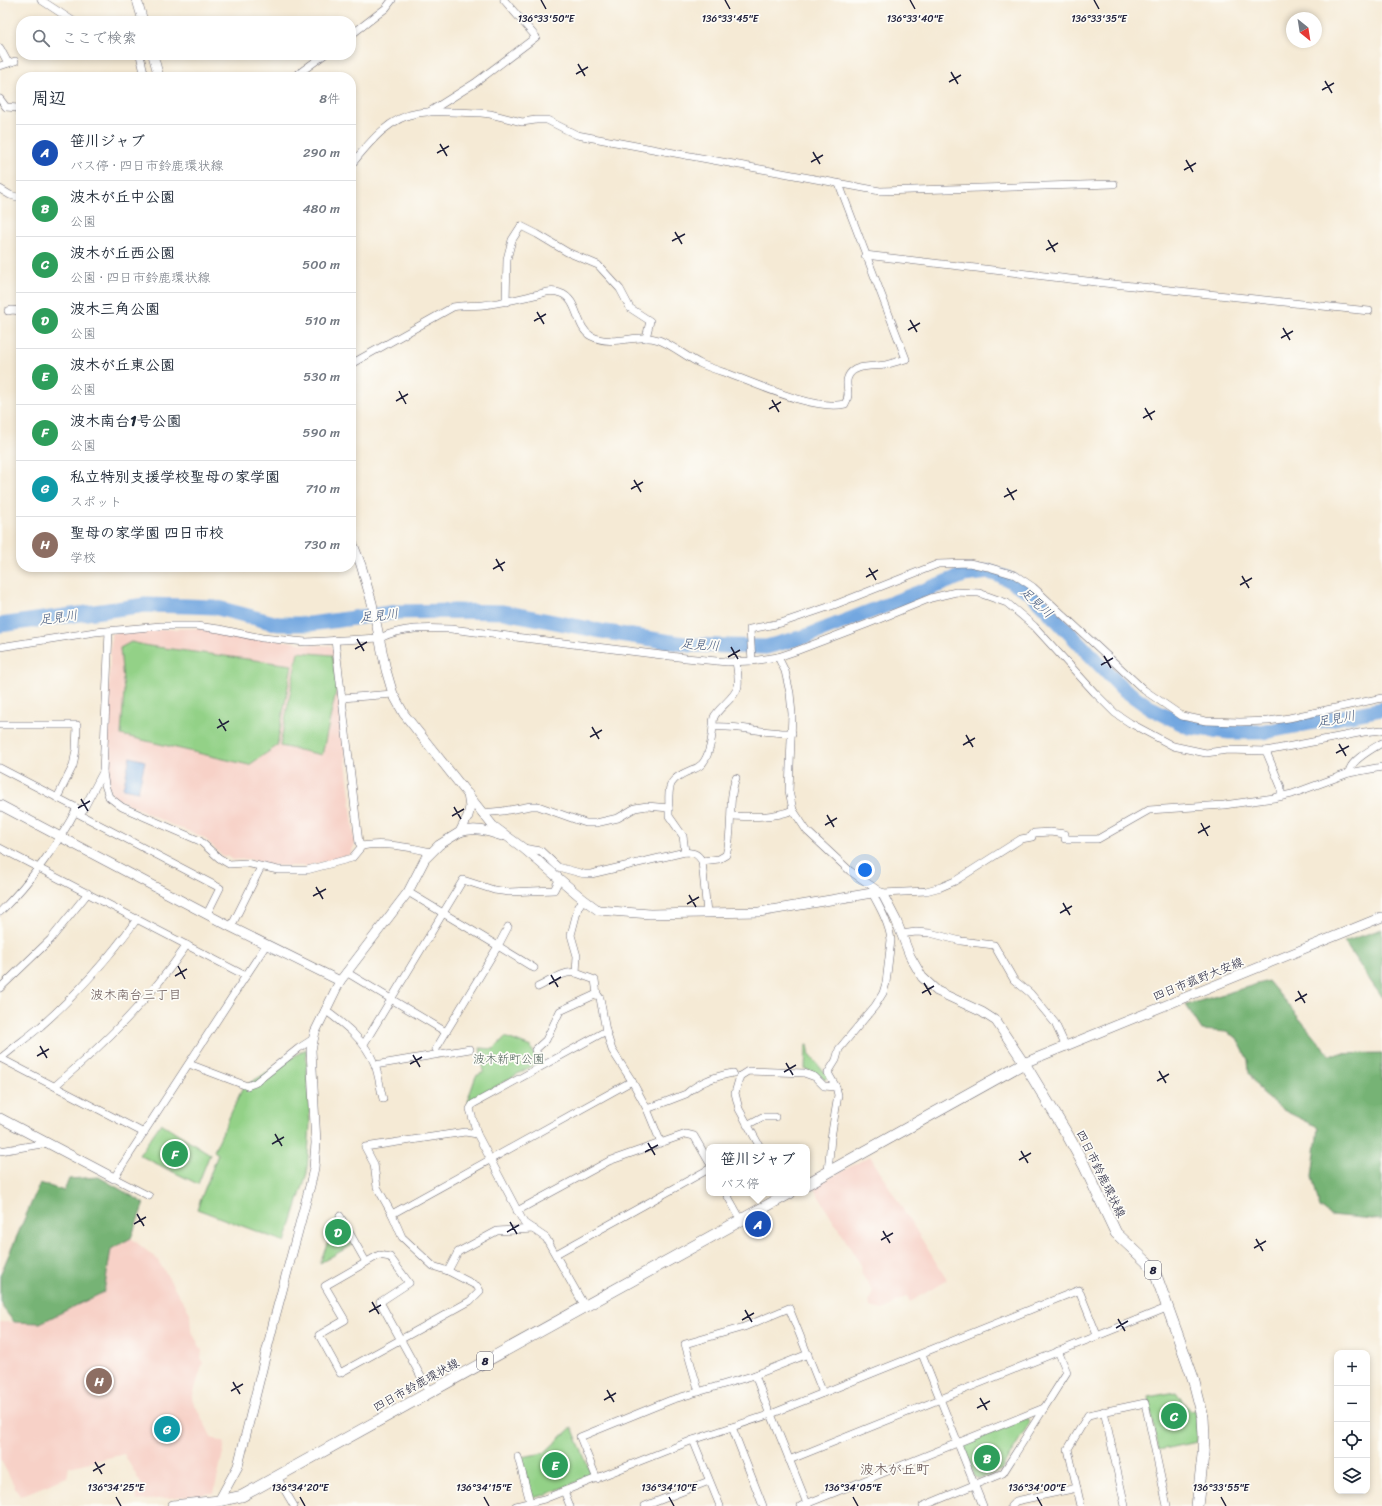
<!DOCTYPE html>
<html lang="ja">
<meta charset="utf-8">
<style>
:root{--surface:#fff;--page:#f6f6f7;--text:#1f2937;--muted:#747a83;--line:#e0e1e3;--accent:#ea580c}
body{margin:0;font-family:Sriracha,"Klee One",sans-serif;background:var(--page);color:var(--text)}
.controls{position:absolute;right:12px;bottom:12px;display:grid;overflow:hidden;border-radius:8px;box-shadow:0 2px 6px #0003}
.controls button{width:36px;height:36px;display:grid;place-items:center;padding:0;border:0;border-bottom:1px solid var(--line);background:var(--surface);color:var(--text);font:20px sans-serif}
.compass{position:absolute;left:1286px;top:12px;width:36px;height:36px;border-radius:50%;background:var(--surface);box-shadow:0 2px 6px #0003;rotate:150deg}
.you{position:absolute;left:865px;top:870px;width:14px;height:14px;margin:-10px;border:3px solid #fff;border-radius:50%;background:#1a73e8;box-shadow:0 0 0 6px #1a73e833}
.badge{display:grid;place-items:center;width:26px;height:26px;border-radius:50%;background:var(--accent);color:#fff;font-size:13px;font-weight:700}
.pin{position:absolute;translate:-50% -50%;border:2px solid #fff;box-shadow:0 1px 4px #0006}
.popup{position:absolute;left:706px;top:1144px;width:104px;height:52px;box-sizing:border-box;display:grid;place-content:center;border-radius:8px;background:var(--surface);filter:drop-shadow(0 1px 3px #0005);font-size:13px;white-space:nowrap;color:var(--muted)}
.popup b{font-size:15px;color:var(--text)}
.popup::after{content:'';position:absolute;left:50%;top:100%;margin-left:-8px;border:8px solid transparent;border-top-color:var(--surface)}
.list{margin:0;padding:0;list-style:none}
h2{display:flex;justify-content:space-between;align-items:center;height:52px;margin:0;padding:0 16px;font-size:17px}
h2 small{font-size:13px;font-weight:400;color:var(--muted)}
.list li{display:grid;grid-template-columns:26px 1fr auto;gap:12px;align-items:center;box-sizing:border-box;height:56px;padding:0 16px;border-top:1px solid var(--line)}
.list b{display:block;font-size:15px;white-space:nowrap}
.list p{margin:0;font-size:13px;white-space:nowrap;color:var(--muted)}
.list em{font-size:13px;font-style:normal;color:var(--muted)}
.icon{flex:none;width:22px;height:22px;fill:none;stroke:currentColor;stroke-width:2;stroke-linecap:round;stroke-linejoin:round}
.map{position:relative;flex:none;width:1382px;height:1506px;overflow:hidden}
.search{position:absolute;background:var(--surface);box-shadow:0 2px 6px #0003;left:16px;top:16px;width:340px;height:44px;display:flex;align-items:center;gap:10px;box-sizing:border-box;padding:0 14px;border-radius:16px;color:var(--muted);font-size:15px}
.panel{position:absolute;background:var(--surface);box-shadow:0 2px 6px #0003;left:16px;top:72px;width:340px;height:500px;border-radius:16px}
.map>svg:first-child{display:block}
.built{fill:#f7d1c7}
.green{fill:#93d187;stroke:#5a7a61}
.forest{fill:#76b374;stroke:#4c6a58}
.water{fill:#73a7e0;stroke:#4a648e}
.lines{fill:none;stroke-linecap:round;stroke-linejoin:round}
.river{stroke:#73a7e0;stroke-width:15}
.street-casing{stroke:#6c6871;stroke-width:8}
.secondary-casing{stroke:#6c6871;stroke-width:10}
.primary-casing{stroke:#6c6871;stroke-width:12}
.street{stroke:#fff;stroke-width:7}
.secondary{stroke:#fff;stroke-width:9}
.primary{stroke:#fff;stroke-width:11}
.ticks{fill:none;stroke:#22223b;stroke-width:1.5}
.labels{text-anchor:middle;stroke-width:3.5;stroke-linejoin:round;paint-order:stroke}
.shield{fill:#fdfcf7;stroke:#646373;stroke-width:1}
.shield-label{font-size:11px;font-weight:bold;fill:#22223b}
.street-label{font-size:12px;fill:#22223b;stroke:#fdfcf7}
.park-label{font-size:12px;fill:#4a5f56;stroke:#fdfcf7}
.water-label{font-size:13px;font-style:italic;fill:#42577d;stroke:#fdfcf7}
.neighbourhood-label{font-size:13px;fill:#614f4e;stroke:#fdfcf7}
.quarter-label{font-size:14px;fill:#614f4e;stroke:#fdfcf7}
.ticks-label{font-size:10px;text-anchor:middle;fill:#22223b;stroke:#fdfcf7;stroke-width:3.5;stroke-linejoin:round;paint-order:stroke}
</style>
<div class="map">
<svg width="1382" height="1506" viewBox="0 0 1382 1506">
<rect width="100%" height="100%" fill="#fdfcf7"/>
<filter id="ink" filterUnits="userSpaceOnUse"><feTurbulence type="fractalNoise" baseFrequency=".025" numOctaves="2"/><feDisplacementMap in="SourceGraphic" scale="8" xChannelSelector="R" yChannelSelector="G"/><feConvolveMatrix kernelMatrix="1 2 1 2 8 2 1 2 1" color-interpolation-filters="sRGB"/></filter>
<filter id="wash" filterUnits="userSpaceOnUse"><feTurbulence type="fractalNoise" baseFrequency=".012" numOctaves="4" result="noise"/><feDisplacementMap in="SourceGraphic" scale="16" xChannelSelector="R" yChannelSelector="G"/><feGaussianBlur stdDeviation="0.9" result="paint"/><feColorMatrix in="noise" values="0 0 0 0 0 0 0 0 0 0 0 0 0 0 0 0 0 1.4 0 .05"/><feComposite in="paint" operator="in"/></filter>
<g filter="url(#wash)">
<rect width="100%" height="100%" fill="#f5ead5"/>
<g class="built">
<polygon points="201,628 306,644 331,646 334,650 355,844 350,855 307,866 279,866 267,865 249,859 233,860 227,855 224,857 204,838 191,832 174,826 114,797 109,790 106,759 111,635 115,632 138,630"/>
<polygon points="870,1156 947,1280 910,1302 907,1296 883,1310 870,1307 869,1301 873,1291 861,1273 862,1267 813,1187"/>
<polygon points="131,1238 157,1259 190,1313 191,1331 202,1350 201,1360 203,1362 192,1399 212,1438 225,1443 214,1493 137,1501 136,1494 144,1489 124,1454 69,1467 67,1477 20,1496 0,1459 0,1322 40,1323 104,1292 111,1249"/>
</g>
<g class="green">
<polygon points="131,642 149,646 292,665 277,746 249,765 121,735 124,692 120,648"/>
<polygon points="298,652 332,655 337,687 322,755 280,746"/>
<polygon points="505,1037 531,1047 537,1061 535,1064 469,1102 467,1101 476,1076 484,1072 480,1048 494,1049"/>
<polygon points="806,1045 808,1045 810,1055 828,1077 824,1080 817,1074 805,1069"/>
<polygon points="306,1049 310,1123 307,1173 285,1242 197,1209 218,1154 214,1151 243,1087"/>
<polygon points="161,1123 210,1154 198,1184 139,1155"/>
<polygon points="337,1219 352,1245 320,1263"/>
<polygon points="1176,1392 1189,1410 1195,1409 1197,1422 1197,1442 1159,1450 1148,1397"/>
<polygon points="1028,1418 1030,1422 1001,1470 979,1479 975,1477 963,1447 964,1444"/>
<polygon points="572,1427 591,1474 589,1477 545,1495 532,1498 521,1457 544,1453"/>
</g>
<g class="forest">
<polygon points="1382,929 1382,998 1344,942"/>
<polygon points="1268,981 1329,1054 1382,1053 1382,1220 1330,1215 1320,1208 1312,1177 1318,1127 1283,1110 1263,1094 1249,1073 1248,1060 1237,1038 1226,1032 1202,1030 1186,1005"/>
<polygon points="99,1177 144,1203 131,1238 111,1249 104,1292 40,1323 14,1322 3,1308 0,1301 0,1275 40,1183 64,1191 69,1179"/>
</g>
<polygon class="water" points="130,757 145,761 138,791 123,788"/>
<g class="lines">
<polyline class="river" points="0,625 145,605 187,606 214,607 278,624 310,624 397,612 454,611 503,612 606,632 691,645 766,647 807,636 964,575 989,572 1006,578 1030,592 1122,688 1149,707 1189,727 1229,732 1264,732 1382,709"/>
</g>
</g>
<g filter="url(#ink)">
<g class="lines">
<defs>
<g id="street">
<polyline points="41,0 73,21"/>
<polyline points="351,35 386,8 392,0"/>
<polyline points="0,48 8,63"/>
<polyline points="140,55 145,77"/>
<polyline points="0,66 15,61"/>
<polyline points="294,77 324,55"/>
<polyline points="0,99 6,107 18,108 21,114"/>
<polyline points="429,112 475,83 536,37 504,0"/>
<path d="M 351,165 C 369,143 389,117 418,113 C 437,110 461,113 481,113 L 490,114 L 522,122 L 536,120 L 547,120 L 577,135 L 880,191 L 1114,184"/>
<polyline points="0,189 10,195 21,198"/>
<polyline points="865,255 1104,283 1369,311"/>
<polyline points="506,302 507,259 512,240 521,226 537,234 567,252 598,265 620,289 630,308 650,321 646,338"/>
<polyline points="8,311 12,310 21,311"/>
<path d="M 351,364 L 453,307 C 463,305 473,306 483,305 C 502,303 521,298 539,294 C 546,292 553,290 560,293 C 579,299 575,327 591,336 C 614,348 638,332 659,340 C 674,346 686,357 701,364 C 710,368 720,371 729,374 C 759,385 815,411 845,404 C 852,393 844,385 848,377 C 853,364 873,367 885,365 C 892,363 899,361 906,359 L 839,184"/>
<path d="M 109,631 L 103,772 L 105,785 L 109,797 L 122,807 L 200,841 L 219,858 L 229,864 L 246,863 L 278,870 L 307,870 L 352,858 L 362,846 C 381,842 411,847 431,852"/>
<polyline points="335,640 359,843 362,846"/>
<path d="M 0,647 L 95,632 L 161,626 L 196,626 L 219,629 L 262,638 L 306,642 L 380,638 C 402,627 427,628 451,629 L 686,658 L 727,662 L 752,661 L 778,657 L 796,651 L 867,624 L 931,598 L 956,592 L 979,593 L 1007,603 L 1034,626 L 1095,693 L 1115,713 L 1130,723 L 1173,746 L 1206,753 L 1227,750 L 1266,751 L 1364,732 L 1382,730"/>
<polyline points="778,657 785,671 790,693 792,714 789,791 793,810 807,831 850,871 882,893 926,891 941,887 955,881 1021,839 1032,837 1032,835 1034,833 1050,832 1065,834 1065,839 1098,839 1149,810 1224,805 1274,798 1292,794 1349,773 1382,767"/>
<polyline points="752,661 750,629 781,623 834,605 938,564 969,563 988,567 1015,575 1033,587 1144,690 1182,716 1206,721 1240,722 1268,721 1289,718 1382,698"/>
<polyline points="342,698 393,694"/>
<polyline points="0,725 77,725 76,750 73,766 57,798"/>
<path d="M 713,727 C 740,725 765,734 792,733"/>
<polyline points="1266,751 1281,787 1281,796"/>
<path d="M 0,768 L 77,808 C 58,845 29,883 0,912"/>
<path d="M 1349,773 C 1349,761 1372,749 1382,743"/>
<polyline points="669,808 669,816 683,836 685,852"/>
<polyline points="83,810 103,772"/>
<polyline points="75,812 220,888 207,914"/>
<path d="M 482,813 L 503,811 L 531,806 L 538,806 L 577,820 L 586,823 L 596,823 L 618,818 L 635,808 L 647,806 L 669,808 C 668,784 669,779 691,770 C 695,769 699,767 702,764 C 710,755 712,738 713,726 C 713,723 713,720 714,717 C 719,707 736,697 738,686 C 739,679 737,669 736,661"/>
<path d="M 732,816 C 752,817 774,818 793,810"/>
<polyline points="0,848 246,976"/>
<path d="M 523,848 L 541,851 L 558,867 L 584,874 L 591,874 L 685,852 C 694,853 697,853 702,861 L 707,913"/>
<path d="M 702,861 L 719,859 L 726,855 C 734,830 727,801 736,778"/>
<polyline points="583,899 578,908 571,935 577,956 576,973 595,980 597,994"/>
<polyline points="231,927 261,867"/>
<polyline points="508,927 498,946 534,968"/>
<polyline points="901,934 916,932 930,933 961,941 994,945 1014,980 1030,993 1055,1023 1066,1047"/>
<polyline points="346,972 446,1032 498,946 408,892"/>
<path d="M 538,987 C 549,982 564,970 576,973"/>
<polyline points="0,988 50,940 88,893"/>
<path d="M 325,1010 C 345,1025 365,1040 375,1065 C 379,1076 380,1088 383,1099"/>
<polyline points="364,1044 463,880 494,890 509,892 554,890 559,880"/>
<polyline points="436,1049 446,1032"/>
<polyline points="0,1058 144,1133"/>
<path d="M 1,1058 C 14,1047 28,1037 41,1026 C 77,994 109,958 137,919"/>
<polyline points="189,1064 247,1086 255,1083 299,1048 313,1039"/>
<polyline points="375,1065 470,1049"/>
<polyline points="543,1065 535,1050 546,1040 560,1011 597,994 600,998 606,1031 612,1050 632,1081 647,1109 661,1143"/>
<path d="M 55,1086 C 105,1043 149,1000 187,945"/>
<path d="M 836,1087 L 828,1073 L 836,1060 L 839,1049 L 875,1006 L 883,993 L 886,983 L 891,940 C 889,923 880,908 872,893"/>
<path d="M 647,1109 L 686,1094 C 699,1082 716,1076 733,1073"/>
<polyline points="747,1125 762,1117 775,1117"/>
<polyline points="760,1147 739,1109 735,1093 740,1076 748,1071 804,1073 815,1077 824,1086 836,1087 838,1095 831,1138 828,1172"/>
<polyline points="0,1151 48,1143"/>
<polyline points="726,1193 741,1220"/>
<polyline points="149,1196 114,1178 266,945"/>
<polyline points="517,1211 609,1161 686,1134 694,1136 709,1162"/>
<polyline points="392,1214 632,1081"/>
<polyline points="340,1216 366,1262"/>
<polyline points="556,1254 709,1169"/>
<polyline points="448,1271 458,1252 497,1231 534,1229"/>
<polyline points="585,1307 546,1238 524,1223 477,1134 470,1109 473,1104 606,1031"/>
<polyline points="922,1354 983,1506"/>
<polyline points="755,1375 808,1354"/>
<polyline points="699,1392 685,1344 744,1327 789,1308 823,1393"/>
<polyline points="430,1393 380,1302 409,1283 390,1257 379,1255 325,1286 345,1320 319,1335 340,1373 470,1301 480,1291 477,1286 448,1271 433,1266 402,1237 392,1214 377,1187 374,1164 365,1147 465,1132 477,1134"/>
<polyline points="1104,1411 1125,1506"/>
<polyline points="771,1414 808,1506"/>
<polyline points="732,1427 763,1506"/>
<polyline points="693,1440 720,1506"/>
<polyline points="518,1457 530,1502"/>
<polyline points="789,1460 1169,1307"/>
<polyline points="277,1477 294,1506"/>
<polyline points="597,1479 580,1437 671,1400 755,1375 770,1415"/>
<polyline points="564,1491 570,1506"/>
<polyline points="516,1506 544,1499 693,1440 771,1414 1079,1290 1097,1335"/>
<polyline points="645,1506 709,1481"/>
<polyline points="801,1506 1044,1408"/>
<polyline points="923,1506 1003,1473 1067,1372 1058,1351"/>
<polyline points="1011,1506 1016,1501 1077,1488"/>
<polyline points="1081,1506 1068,1449 1088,1415 1145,1403 1167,1506"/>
</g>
<g id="secondary">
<polyline points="137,0 143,21"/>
<polyline points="153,55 159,77"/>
<polyline points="351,539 361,565 372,603 386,670 393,694 404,714 493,826 523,848 583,899 598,910 650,914 759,912 872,893 882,893 896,920 910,956 922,977 937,991 982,1012 996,1021 1024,1063 1382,917"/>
<polyline points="0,805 231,927 340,981"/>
<path d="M 460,832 C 475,827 487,831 502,836"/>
<polyline points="0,1118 114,1178"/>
<polyline points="219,1501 238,1466 275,1317 310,1186 314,1168 316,1143 311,1050 315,1032 340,981 408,892 425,859 439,845 460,832 468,816 470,807 468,794"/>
</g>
<g id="primary">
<polyline points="807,1184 1024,1063 1067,1134 1084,1165 1116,1233 1151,1266 1157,1278 1193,1378 1203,1417 1204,1436 1203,1455 1197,1506"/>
<polyline points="173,1506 219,1501 242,1496 790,1193"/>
</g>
</defs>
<use href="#street" class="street-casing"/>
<use href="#secondary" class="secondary-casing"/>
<use href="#primary" class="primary-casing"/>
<use href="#street" class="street"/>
<use href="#secondary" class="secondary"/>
<use href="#primary" class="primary"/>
</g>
</g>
<path class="ticks" d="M 541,0 L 546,9M 725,0 L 730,9M 910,0 L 915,9M 1094,0 L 1099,9M 578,64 L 585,76M 951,72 L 958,84M 576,74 L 588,67M 1325,81 L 1332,93M 949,82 L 961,75M 1322,90 L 1334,83M 440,144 L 447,156M 813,152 L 820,164M 437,153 L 449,146M 1186,160 L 1193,172M 811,162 L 823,155M 1184,170 L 1196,163M 675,232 L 682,244M 1048,240 L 1055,252M 672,241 L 685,234M 1046,250 L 1058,243M 537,312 L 544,324M 910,320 L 917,332M 534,321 L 546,314M 1283,328 L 1290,340M 908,330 L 920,323M 1281,338 L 1293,331M 399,391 L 406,404M 772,400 L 779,412M 396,401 L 408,394M 1145,408 L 1152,420M 769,409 L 781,402M 1143,418 L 1155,411M 634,480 L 641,492M 1007,488 L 1014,500M 631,489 L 643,482M 1004,497 L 1017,490M 496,559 L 503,571M 869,568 L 876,580M 493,569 L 505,562M 1242,576 L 1249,588M 866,577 L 878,570M 1240,585 L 1252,578M 357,639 L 364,651M 731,647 L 738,659M 355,649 L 367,642M 1104,656 L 1111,668M 728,657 L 740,650M 1101,665 L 1113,658M 219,719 L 226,731M 592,727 L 599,739M 217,728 L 229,721M 966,735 L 973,747M 590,737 L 602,730M 1339,744 L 1346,756M 963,745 L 975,738M 1336,753 L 1349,746M 81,799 L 88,811M 454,807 L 461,819M 78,808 L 90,801M 827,815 L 834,827M 452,816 L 464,809M 1201,823 L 1208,836M 825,825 L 837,818M 1198,833 L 1210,826M 316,887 L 323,899M 689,895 L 696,907M 313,896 L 326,889M 1063,903 L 1070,915M 687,904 L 699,897M 1060,913 L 1072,906M 178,966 L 185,979M 551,975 L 558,987M 175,976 L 187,969M 924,983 L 931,995M 549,984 L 561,977M 1298,991 L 1305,1003M 922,993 L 934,986M 1295,1001 L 1307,994M 40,1046 L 47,1058M 413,1055 L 420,1067M 37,1056 L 49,1049M 786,1063 L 793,1075M 410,1064 L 422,1057M 1159,1071 L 1166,1083M 784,1072 L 796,1065M 1157,1081 L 1169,1074M 275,1134 L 282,1146M 648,1143 L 655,1155M 272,1144 L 284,1137M 1021,1151 L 1028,1163M 645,1152 L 658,1145M 1019,1160 L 1031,1153M 137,1214 L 144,1226M 510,1222 L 517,1234M 134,1224 L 146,1217M 883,1231 L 890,1243M 507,1232 L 519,1225M 1256,1239 L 1263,1251M 881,1240 L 893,1233M 1254,1248 L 1266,1241M 372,1302 L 379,1314M 745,1310 L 752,1322M 369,1312 L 381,1305M 1118,1319 L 1125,1331M 742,1320 L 754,1313M 1116,1328 L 1128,1321M 233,1382 L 240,1394M 607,1390 L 614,1402M 231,1391 L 243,1384M 980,1398 L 987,1410M 604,1400 L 616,1393M 977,1408 L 990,1401M 95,1462 L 102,1474M 93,1471 L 105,1464M 116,1497 L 121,1506M 300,1497 L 305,1506M 484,1497 L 489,1506M 669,1497 L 674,1506M 853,1497 L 858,1506M 1037,1497 L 1042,1506M 1221,1497 L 1226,1506"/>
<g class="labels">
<g class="shield">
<rect x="1145" y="1261" width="16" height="18" rx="3"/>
<rect x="477" y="1352" width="16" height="18" rx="3"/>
</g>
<g class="shield-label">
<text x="1153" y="1274">8</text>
<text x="485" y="1365">8</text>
</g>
<g class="street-label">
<text transform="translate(1198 979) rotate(-22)" y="4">四日市菰野大安線</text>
<text transform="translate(1101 1174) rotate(64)" y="4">四日市鈴鹿環状線</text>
<text transform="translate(416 1385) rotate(-29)" y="4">四日市鈴鹿環状線</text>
</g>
<g class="park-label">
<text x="509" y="1063">波木新町公園</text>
</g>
<g class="water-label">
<text transform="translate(1037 602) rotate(42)" y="5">足見川</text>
<text transform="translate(379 615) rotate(-7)" y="5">足見川</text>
<text transform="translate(58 617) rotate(-8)" y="5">足見川</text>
<text transform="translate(700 644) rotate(4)" y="5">足見川</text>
<text transform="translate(1336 718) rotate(-11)" y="5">足見川</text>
</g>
<g class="neighbourhood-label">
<text x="136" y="999">波木南台三丁目</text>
</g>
<g class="quarter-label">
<text x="895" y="1474">波木が丘町</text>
</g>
</g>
<g class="ticks-label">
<text x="1099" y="22">136°33'35"E</text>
<text x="546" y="22">136°33'50"E</text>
<text x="730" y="22">136°33'45"E</text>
<text x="915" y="22">136°33'40"E</text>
<text x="116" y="1491">136°34'25"E</text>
<text x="300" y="1491">136°34'20"E</text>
<text x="484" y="1491">136°34'15"E</text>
<text x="669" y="1491">136°34'10"E</text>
<text x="853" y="1491">136°34'05"E</text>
<text x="1037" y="1491">136°34'00"E</text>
<text x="1221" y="1491">136°33'55"E</text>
</g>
</svg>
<div class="controls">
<button>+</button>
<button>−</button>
<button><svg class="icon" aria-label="locate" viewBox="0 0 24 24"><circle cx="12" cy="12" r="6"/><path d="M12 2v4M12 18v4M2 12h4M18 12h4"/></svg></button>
<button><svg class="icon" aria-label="layers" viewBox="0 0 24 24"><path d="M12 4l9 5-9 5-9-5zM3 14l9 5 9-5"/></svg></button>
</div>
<svg class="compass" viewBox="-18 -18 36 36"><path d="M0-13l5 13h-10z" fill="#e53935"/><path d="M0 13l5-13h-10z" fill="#747a83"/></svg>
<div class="you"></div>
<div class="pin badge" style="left:758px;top:1224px;background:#1a4fb4">A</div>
<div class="popup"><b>笹川ジャブ</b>バス停</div>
<div class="pin badge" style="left:987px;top:1458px;background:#2e9e5b">B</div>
<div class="pin badge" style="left:1174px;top:1416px;background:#2e9e5b">C</div>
<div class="pin badge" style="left:338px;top:1232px;background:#2e9e5b">D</div>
<div class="pin badge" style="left:555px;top:1465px;background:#2e9e5b">E</div>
<div class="pin badge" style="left:175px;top:1154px;background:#2e9e5b">F</div>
<div class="pin badge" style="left:167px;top:1429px;background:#0f9aa8">G</div>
<div class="pin badge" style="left:99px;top:1381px;background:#8d6e63">H</div>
<div class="search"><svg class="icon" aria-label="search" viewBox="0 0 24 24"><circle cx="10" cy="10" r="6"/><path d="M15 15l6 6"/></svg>ここで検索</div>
<section class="panel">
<h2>周辺<small>8件</small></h2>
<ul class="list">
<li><span class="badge" style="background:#1a4fb4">A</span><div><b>笹川ジャブ</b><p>バス停 · 四日市鈴鹿環状線</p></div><em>290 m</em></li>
<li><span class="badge" style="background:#2e9e5b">B</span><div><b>波木が丘中公園</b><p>公園</p></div><em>480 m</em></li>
<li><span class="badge" style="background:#2e9e5b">C</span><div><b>波木が丘西公園</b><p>公園 · 四日市鈴鹿環状線</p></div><em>500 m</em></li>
<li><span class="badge" style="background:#2e9e5b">D</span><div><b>波木三角公園</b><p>公園</p></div><em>510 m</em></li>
<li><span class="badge" style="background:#2e9e5b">E</span><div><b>波木が丘東公園</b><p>公園</p></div><em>530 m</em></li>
<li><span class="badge" style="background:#2e9e5b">F</span><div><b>波木南台1号公園</b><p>公園</p></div><em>590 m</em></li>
<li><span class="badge" style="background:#0f9aa8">G</span><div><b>私立特別支援学校聖母の家学園</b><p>スポット</p></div><em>710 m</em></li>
<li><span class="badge" style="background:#8d6e63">H</span><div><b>聖母の家学園 四日市校</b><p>学校</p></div><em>730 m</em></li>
</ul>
</section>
</div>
